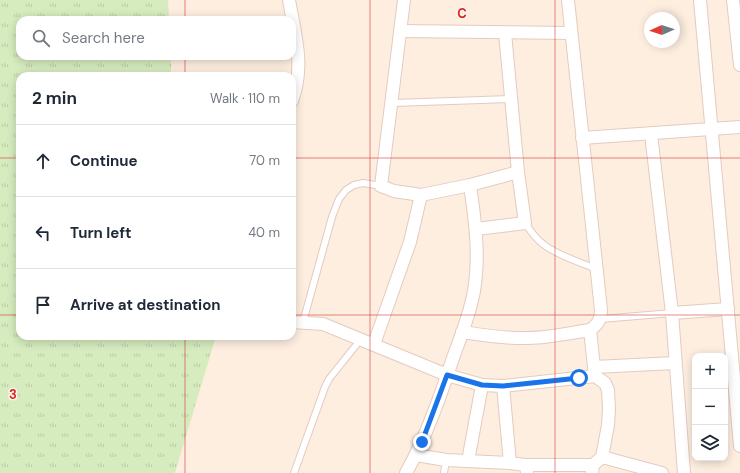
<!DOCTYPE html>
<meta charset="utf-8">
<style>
:root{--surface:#fff;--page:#f2f2f3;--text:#1f2937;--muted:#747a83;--line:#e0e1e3}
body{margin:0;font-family:"DM Sans",sans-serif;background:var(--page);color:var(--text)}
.controls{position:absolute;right:12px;bottom:12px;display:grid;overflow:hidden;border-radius:8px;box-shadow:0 2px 10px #0003}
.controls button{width:36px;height:36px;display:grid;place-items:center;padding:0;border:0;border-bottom:1px solid var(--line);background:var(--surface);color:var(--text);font:20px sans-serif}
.compass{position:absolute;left:644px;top:12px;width:36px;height:36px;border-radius:50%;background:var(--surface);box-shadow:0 2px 10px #0003;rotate:267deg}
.stop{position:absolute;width:12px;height:12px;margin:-9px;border:3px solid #1a73e8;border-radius:50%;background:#fff}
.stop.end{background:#1a73e8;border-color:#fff;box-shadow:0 1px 4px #0008}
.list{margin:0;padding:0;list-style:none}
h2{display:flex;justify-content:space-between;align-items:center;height:52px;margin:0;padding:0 16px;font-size:17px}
h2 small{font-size:13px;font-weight:400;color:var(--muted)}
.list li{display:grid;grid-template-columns:26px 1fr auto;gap:12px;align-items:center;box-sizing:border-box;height:72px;padding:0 16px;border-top:1px solid var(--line)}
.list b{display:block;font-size:15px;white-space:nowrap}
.list em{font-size:13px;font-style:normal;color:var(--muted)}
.icon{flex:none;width:22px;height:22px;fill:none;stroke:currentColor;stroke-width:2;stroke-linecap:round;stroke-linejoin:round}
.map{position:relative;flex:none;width:740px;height:473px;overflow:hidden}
.search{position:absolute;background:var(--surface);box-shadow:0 2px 10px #0003;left:16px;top:16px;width:280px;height:44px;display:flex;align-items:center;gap:10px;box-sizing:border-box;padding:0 14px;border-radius:12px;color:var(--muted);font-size:15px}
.panel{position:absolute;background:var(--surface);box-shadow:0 2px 10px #0003;left:16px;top:72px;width:280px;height:268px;border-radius:12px}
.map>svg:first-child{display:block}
.grass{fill:url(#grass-tufts)}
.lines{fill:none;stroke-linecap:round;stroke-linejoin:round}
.service-casing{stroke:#e4cbbf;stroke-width:8}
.minor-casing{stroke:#e4cbbf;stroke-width:14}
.service{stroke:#fff;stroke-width:6}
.minor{stroke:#fff;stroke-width:12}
.route{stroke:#1a73e8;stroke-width:5}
.grid{fill:none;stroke:#d62828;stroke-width:1;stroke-opacity:0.55}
.grid-label{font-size:13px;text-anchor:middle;font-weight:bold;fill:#d62828;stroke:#fff3e7;stroke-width:3;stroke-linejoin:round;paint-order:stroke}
</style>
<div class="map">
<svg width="740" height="473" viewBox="0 0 740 473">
<defs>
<pattern id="grass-tufts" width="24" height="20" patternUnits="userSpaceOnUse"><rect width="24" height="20" fill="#d6ebbe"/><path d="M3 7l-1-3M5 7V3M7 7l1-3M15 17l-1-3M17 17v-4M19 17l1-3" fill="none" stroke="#bbcba5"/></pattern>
</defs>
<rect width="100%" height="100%" fill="#fdeee0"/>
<polygon class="grass" points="0,0 168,0 169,20 20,20 20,56 171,56 171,76 20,76 20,336 216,336 175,473 0,473"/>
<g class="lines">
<defs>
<g id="service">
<polyline points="393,103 511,99"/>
<path d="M 525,223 C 530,230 535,238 543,244 C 556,255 580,262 596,269"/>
<polyline points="601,319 672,313"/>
<polyline points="303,322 332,217 339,199 346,190 354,185 363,183 381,186"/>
<polyline points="294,473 325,387 329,379 361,339"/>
<polyline points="444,473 446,460"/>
</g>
<g id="minor">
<path d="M 289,0 C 295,35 305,66 292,101"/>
<polyline points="404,0 381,186 394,191 421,195"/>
<path d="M 568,0 L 601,310 C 601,320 598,324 590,330 L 595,376 L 605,383 L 608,390 L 609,409 L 608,425 L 602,457 L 593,465 L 592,473"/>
<polyline points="700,0 740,446"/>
<polyline points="733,0 740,65"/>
<polyline points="400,31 571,33"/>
<polyline points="651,134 672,313 684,473"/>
<polyline points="582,138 740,127"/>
<polyline points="476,229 525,223 518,172 505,33"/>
<polyline points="672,313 728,309"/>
<polyline points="292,322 323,324 447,375 482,385 503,386 595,376"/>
<path d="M 462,332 C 484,335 506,339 528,338 C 549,338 570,333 590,330"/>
<polyline points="374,344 410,242 421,195 470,185 518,172"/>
<polyline points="594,367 675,363"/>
<polyline points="503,386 510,463 526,465 527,473"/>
<polyline points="416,455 446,460 510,463"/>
<polyline points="602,457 662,473"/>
<polyline points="468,461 482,385"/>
<polyline points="526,465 593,465"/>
<path d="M 406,473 C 426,437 440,397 453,358 C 461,336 470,314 474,291 C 480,255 475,220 470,185"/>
</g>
</defs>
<use href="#service" class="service-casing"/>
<use href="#minor" class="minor-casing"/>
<use href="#service" class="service"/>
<use href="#minor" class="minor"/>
</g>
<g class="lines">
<polyline class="route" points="422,442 447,375 482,385 503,386 579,378"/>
</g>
<path class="grid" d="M 185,0 L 185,20M 370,0 L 370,473M 555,0 L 555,473M 185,56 L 185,76M 0,158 L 20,158M 292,158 L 740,158M 0,315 L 20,315M 292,315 L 740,315M 185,336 L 185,473"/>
<g class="grid-label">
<text x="462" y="18">C</text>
<text x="13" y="399">3</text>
</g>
</svg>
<div class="controls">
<button>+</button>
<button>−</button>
<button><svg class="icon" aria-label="layers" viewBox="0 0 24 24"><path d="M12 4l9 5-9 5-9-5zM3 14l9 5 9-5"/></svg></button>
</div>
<svg class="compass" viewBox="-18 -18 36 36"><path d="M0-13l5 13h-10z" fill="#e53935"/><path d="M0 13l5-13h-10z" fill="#747a83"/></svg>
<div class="stop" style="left:579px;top:378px"></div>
<div class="stop end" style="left:422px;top:442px"></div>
<div class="search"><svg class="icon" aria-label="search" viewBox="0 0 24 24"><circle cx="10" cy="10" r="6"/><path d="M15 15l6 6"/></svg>Search here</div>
<section class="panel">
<h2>2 min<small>Walk · 110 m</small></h2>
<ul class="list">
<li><svg class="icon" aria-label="ahead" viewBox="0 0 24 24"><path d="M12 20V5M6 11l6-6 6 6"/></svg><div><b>Continue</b></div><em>70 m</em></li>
<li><svg class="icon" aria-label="left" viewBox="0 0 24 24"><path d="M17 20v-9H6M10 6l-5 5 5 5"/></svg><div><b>Turn left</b></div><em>40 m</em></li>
<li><svg class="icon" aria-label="arrive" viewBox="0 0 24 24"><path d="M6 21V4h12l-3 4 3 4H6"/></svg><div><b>Arrive at destination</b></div></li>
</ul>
</section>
</div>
